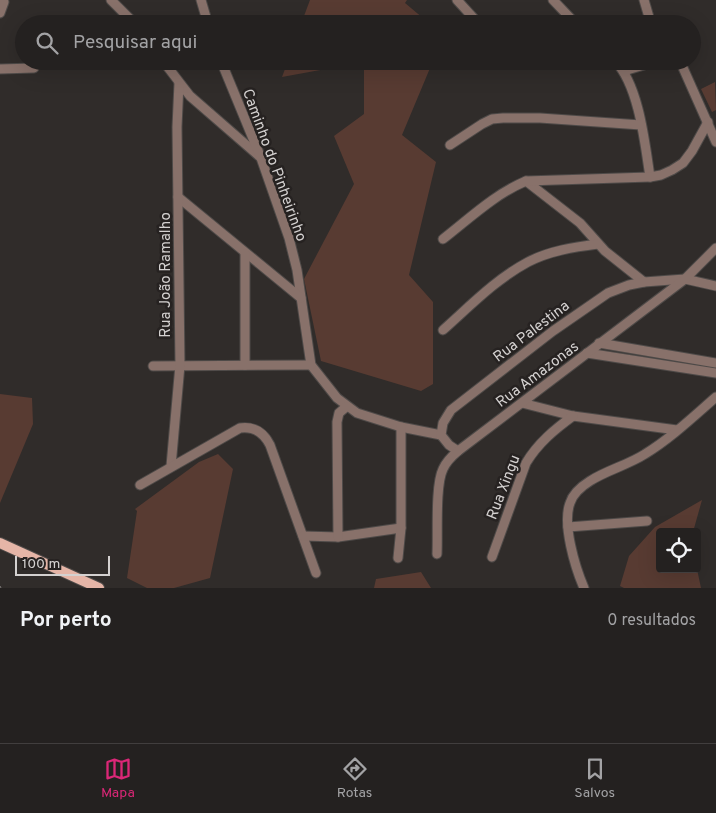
<!DOCTYPE html>
<html lang="pt">
<meta charset="utf-8">
<style>
:root{--surface:#242120;--page:#302e2d;--text:#f1f3f6;--muted:#a3a3a5;--line:#413e3e;--accent:#db2777}
body{margin:0;font-family:Overpass,sans-serif;background:var(--page);color:var(--text)}
.controls{position:absolute;right:15px;bottom:15px;display:grid;overflow:hidden;border-radius:5px;box-shadow:0 5px 20px #0002}
.controls button{width:45px;height:45px;display:grid;place-items:center;padding:0;border:0;border-bottom:1px solid var(--line);background:var(--surface);color:var(--text);font:25px sans-serif}
.scale{position:absolute;left:15px;bottom:12px;width:95px;box-sizing:border-box;padding-left:5px;border:2px solid #d4d1d0;border-top:0;font-size:14px;line-height:18px;white-space:nowrap;color:#d4d1d0;-webkit-text-stroke:4px #262221;paint-order:stroke}
.list{margin:0;padding:0;list-style:none}
h2{display:flex;justify-content:space-between;align-items:center;height:65px;margin:0;padding:0 20px;font-size:21px}
h2 small{font-size:16px;font-weight:400;color:var(--muted)}
.icon{flex:none;width:28px;height:28px;fill:none;stroke:currentColor;stroke-width:2;stroke-linecap:round;stroke-linejoin:round}
.map{position:relative;flex:none;width:716px;height:588px;overflow:hidden}
.search{position:absolute;background:var(--surface);box-shadow:0 5px 20px #0002;left:15px;right:15px;top:15px;height:55px;display:flex;align-items:center;gap:12px;box-sizing:border-box;padding:0 18px;border-radius:28px;color:var(--muted);font-size:19px}
.sheet{height:155px;background:var(--surface)}
nav{display:flex;justify-content:space-around;align-items:center;box-sizing:border-box;height:70px;border-top:1px solid var(--line);background:var(--surface);font-size:14px;color:var(--muted)}
nav a{display:grid;justify-items:center;gap:2px}
nav .on{color:var(--accent)}
.map>svg:first-child{display:block}
.green{fill:#583b32}
.lines{fill:none;stroke-linecap:round;stroke-linejoin:round}
.minor-casing{stroke:#4e4a48;stroke-width:11}
.major-casing{stroke:#4e4a48;stroke-width:12}
.path{stroke:#817d7c;stroke-width:1;stroke-dasharray:2.5 4;stroke-linecap:butt}
.minor{stroke:#88716a;stroke-width:9}
.major{stroke:#e5b5a7;stroke-width:10}
.labels{text-anchor:middle;stroke-width:5;stroke-linejoin:round;paint-order:stroke}
.street-label{font-size:15px;fill:#d4d1d0;stroke:#262221}
</style>
<div class="map">
<svg width="716" height="588" viewBox="0 0 716 588">
<rect width="100%" height="100%" fill="#302c2a"/>
<g class="green">
<polygon points="310,0 407,0 405,3 430,24 301,24"/>
<polygon points="288,61 433,61 402,135 436,162 409,275 433,302 433,384 421,391 321,361 304,279 354,184 334,136 364,114 364,62 282,77"/>
<polygon points="715,82 716,110 712,112 701,89"/>
<polygon points="0,394 32,398 33,424 0,503"/>
<polygon points="218,454 233,469 210,578 174,588 147,588 127,578 137,511 135,509 199,462"/>
<polygon points="702,500 693,532 660,532 660,569 697,569 701,588 624,588 620,586 629,556 655,527"/>
<polygon points="421,572 431,588 374,588 376,579"/>
</g>
<g class="lines">
<defs>
<g id="minor">
<polyline points="111,0 135,24"/>
<polyline points="201,0 208,24"/>
<polyline points="457,0 479,24"/>
<polyline points="553,0 576,24"/>
<polyline points="644,0 651,24"/>
<polyline points="0,13 4,2"/>
<polyline points="163,61 190,96 259,156"/>
<polyline points="221,61 261,158 289,238 297,270 311,365 337,398 357,413 401,427 441,435"/>
<path d="M 615,61 C 639,85 645,144 650,177"/>
<polyline points="680,61 716,142"/>
<polyline points="0,69 34,68"/>
<polyline points="624,71 657,61"/>
<polyline points="450,145 482,124 492,119 503,118 540,118 641,125"/>
<polyline points="526,181 580,223 605,251 644,282"/>
<polyline points="178,197 301,298"/>
<path d="M 443,239 C 470,218 495,194 526,181 L 650,177 L 661,175 L 672,170 L 683,163 L 692,151 L 708,122"/>
<polyline points="245,254 245,365"/>
<path d="M 443,330 C 470,306 496,279 528,262 C 549,251 574,247 598,244"/>
<polyline points="599,343 716,363"/>
<polyline points="587,353 716,373"/>
<polyline points="153,366 311,365"/>
<polyline points="522,403 573,416 677,430"/>
<polyline points="458,451 449,445 441,435 443,423 451,410 553,331 608,293 629,285 644,282 685,279 716,286"/>
<polyline points="171,466 180,365 177,127 179,83"/>
<path d="M 140,485 L 240,428 C 254,426 264,433 270,445 L 316,573"/>
<polyline points="568,527 647,521"/>
<polyline points="303,536 338,537 401,528"/>
<polyline points="338,537 337,422 339,413 346,407"/>
<path d="M 437,554 C 438,534 435,485 443,469 C 446,462 452,456 458,451 L 685,279 L 716,248"/>
<path d="M 492,557 L 526,463 C 538,443 555,429 573,416"/>
<polyline points="398,558 401,528 401,427"/>
<path d="M 584,588 C 575,567 562,524 570,503 C 573,493 582,486 590,481 C 607,470 628,465 645,454 C 671,438 693,417 716,397"/>
</g>
<polyline id="major" points="0,543 99,588"/>
</defs>
<use href="#minor" class="minor-casing"/>
<use href="#major" class="major-casing"/>
<polyline class="path" points="0,586 1,588"/>
<use href="#minor" class="minor"/>
<use href="#major" class="major"/>
</g>
<g class="labels">
<g class="street-label">
<text transform="translate(275 165) rotate(70)" y="5">Caminho do Pinheirinho</text>
<text transform="translate(165 275) rotate(-90)" y="5">Rua João Ramalho</text>
<text transform="translate(531 331) rotate(-37)" y="5">Rua Palestina</text>
<text transform="translate(537 374) rotate(-37)" y="5">Rua Amazonas</text>
<text transform="translate(503 487) rotate(-69)" y="5">Rua Xingu</text>
</g>
</g>
</svg>
<div class="controls">
<button><svg class="icon" aria-label="locate" viewBox="0 0 24 24"><circle cx="12" cy="12" r="6"/><path d="M12 2v4M12 18v4M2 12h4M18 12h4"/></svg></button>
</div>
<div class="scale">100 m</div>
<div class="search"><svg class="icon" aria-label="search" viewBox="0 0 24 24"><circle cx="10" cy="10" r="6"/><path d="M15 15l6 6"/></svg>Pesquisar aqui</div>
</div>
<section class="sheet">
<h2>Por perto<small>0 resultados</small></h2>
<ul class="list">
</ul>
</section>
<nav>
<a class="on"><svg class="icon" aria-label="map" viewBox="0 0 24 24"><path d="M3 6l6-2 6 2 6-2v14l-6 2-6-2-6 2zM9 4v14M15 6v14"/></svg>Mapa</a>
<a><svg class="icon" aria-label="directions" viewBox="0 0 24 24"><path d="M12 3l9 9-9 9-9-9zM9 14v-3h6M13 9l2 2-2 2"/></svg>Rotas</a>
<a><svg class="icon" aria-label="saved" viewBox="0 0 24 24"><path d="M7 4h10v16l-5-4-5 4z"/></svg>Salvos</a>
</nav>
